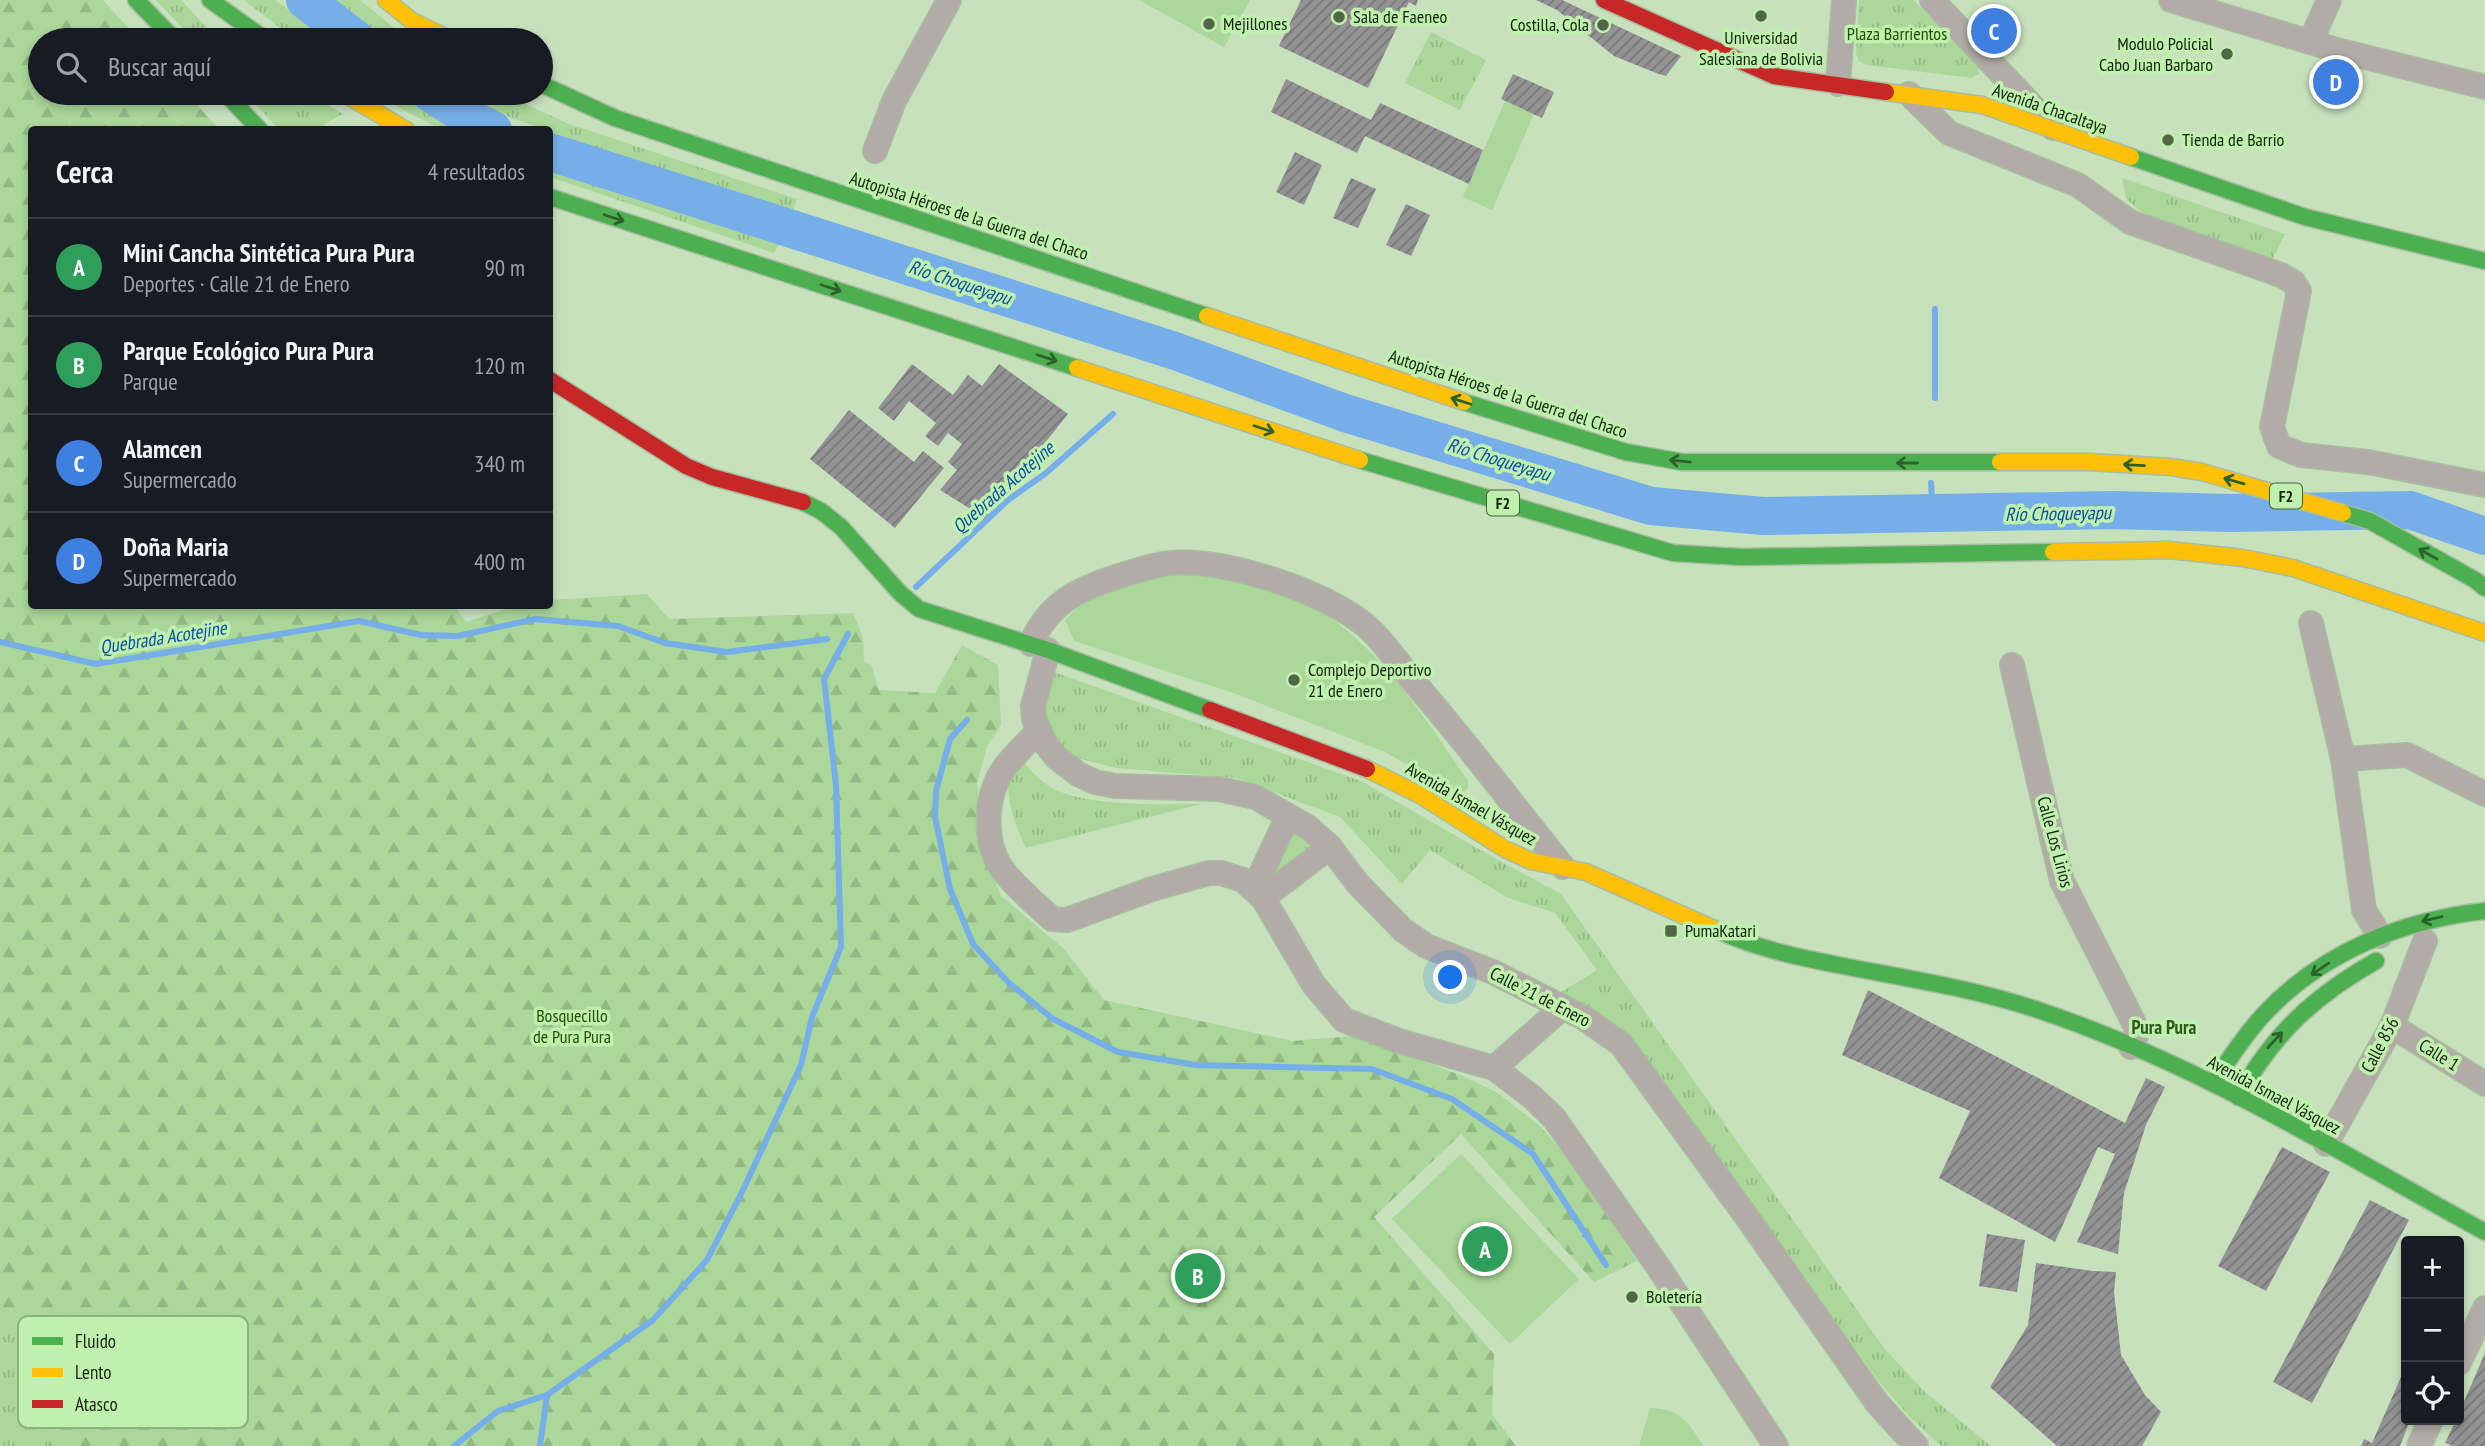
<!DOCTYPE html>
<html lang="es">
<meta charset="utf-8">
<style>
:root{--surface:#171b24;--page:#20242c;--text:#f1f3f6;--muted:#9ea1a6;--line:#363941;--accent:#a9b4a8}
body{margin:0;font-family:"PT Sans Narrow",sans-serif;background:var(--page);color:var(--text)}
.controls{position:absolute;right:21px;bottom:21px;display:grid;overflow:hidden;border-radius:7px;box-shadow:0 4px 10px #0003}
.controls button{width:63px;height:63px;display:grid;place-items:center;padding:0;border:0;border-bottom:2px solid var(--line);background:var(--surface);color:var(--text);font:35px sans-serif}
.you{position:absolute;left:1451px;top:978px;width:24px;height:24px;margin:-18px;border:5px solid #fff;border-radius:50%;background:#1a73e8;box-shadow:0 0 0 10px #1a73e833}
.badge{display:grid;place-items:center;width:46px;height:46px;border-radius:50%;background:var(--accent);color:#fff;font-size:23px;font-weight:700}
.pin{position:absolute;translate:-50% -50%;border:4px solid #fff;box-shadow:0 2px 7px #0006}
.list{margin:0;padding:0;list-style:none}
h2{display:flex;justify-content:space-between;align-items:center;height:91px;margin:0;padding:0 28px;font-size:30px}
h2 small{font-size:23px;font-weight:400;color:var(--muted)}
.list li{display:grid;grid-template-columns:46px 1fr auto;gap:21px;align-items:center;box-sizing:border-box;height:98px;padding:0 28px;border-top:2px solid var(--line)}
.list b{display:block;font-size:26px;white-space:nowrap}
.list p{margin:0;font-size:23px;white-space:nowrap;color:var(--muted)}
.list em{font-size:23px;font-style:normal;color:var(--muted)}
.icon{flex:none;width:38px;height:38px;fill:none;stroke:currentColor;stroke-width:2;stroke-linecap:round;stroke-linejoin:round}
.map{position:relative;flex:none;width:2485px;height:1446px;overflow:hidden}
.search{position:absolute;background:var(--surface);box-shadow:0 4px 10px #0003;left:28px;top:28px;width:525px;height:77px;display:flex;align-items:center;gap:18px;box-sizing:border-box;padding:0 24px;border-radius:38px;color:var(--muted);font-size:26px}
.panel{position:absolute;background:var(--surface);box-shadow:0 4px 10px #0003;left:28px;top:126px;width:525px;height:483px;border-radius:7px}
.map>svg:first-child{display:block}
.grass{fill:url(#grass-tufts)}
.forest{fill:url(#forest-firs)}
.pitch{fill:#abd79a}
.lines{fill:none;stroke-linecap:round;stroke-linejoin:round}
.stream{stroke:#75aee8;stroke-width:6}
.river{stroke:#75aee8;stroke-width:38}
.building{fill:url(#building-hatch)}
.street-casing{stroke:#a8bc9f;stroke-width:26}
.fast-casing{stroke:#a8bc9f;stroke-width:19}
.slow-casing{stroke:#a8bc9f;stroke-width:19}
.jam-casing{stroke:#a8bc9f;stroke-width:19}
.street{stroke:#b3aba7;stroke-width:23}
.fast{stroke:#4caf50;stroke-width:16}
.slow{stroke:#ffc107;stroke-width:16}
.jam{stroke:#c62828;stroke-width:16}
.oneway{stroke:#2c622a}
.poi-dot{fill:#516649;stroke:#c0f0ae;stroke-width:2.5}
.labels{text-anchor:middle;stroke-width:7;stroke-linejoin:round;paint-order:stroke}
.shield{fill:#c0f0ae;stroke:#46603b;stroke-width:2}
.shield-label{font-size:16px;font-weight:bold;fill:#11230a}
.poi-label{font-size:18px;fill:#11230a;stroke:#c0f0ae;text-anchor:start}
.park-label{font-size:18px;fill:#205103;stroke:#c0f0ae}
.street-label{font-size:18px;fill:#11230a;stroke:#c0f0ae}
.water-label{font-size:19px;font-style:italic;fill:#084fa6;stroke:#c0f0ae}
.neighbourhood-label{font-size:19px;font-weight:bold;fill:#2d571b;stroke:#c0f0ae}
.key{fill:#c0f0ae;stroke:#8cb27d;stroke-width:2}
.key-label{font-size:19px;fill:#11230a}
</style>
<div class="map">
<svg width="2485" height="1446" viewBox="0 0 2485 1446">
<defs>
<pattern id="grass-tufts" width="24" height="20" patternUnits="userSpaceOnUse" patternTransform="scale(1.75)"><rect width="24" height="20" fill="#abd79a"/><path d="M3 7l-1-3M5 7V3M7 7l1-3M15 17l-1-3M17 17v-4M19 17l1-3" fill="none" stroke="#92b883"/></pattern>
<pattern id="forest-firs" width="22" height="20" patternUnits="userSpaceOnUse" patternTransform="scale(1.75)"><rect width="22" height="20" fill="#abd79a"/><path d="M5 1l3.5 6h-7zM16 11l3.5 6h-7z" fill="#92b883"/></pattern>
<pattern id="building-hatch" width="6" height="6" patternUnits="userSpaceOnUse" patternTransform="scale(1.75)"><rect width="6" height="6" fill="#949294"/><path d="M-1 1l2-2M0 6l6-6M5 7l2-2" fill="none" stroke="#777"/></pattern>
</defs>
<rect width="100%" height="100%" fill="#c7e1bd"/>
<g class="grass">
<polygon points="156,0 181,0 215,36 222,40 194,40"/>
<polygon points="244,0 275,0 330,40 296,40"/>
<polygon points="327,0 360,0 409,40 378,40"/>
<polygon points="1859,0 1913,0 1978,66 1979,74 1972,78 1866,65 1859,61 1856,54"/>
<polygon points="1431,32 1486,60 1460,110 1405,83"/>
<polygon points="244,93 308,93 343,114 324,124 325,129 279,129"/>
<polygon points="371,93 405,93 465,129 440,129"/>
<polygon points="461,93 501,93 569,124 797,199 792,214 550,132 550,130 543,129 492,111"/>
<polygon points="550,159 785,232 774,253 550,177"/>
<polygon points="2122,178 2285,234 2272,260 2153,221 2126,199"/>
<path d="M 1051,671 L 1361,781 L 1496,859 L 1561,894 L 1884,1348 L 1924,1391 L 1991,1446 L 1941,1446 L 1909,1416 L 1881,1384 L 1621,1030 L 1555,996 L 1597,970 L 1555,913 L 1508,898 L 1430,850 L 1402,884 L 1340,817 L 1236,778 L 1117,768 L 1065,755 C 1041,719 1041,712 1051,671 Z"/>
<path d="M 1017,755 C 1028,767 1039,781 1054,789 C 1091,807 1161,804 1202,804 L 1026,848 C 1014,824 998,779 1017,755 Z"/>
<polygon points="1293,828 1317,846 1267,884"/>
<polygon points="36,1310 78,1347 48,1446 0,1446 0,1317"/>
</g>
<polygon class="forest" points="0,0 103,0 139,40 40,40 40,93 186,93 219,129 32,130 32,606 454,606 466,622 515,606 550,606 550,600 647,594 669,619 853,613 863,637 864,661 871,665 879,690 935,693 962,645 998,665 1001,725 987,746 977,784 986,859 1001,896 1063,948 1104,1000 1293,1041 1352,1036 1463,1076 1498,1093 1541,1127 1574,1166 1637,1261 1594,1282 1461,1134 1374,1217 1494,1354 1492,1414 1516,1446 48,1446 78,1347 36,1310 0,1317"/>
<g class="pitch">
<polygon points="1139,0 1250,0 1224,47"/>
<polygon points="1505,101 1534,114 1492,210 1463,197"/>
<path d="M 1221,573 C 1246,581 1275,586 1298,598 C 1374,636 1421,713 1468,781 L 1468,788 L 1460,795 L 1385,752 L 1236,694 L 1074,641 L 1065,620 C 1113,571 1158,575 1221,573 Z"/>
<polygon points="1461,1154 1579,1279 1510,1344 1392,1219"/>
<path d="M 1650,1408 C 1681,1408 1688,1423 1704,1446 L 1639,1446 Z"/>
</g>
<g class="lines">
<g class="stream">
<polyline points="1935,398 1935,309"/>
<polyline points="1931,483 1933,513"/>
<polyline points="916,587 1008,500 1046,473 1113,414"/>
<polyline points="0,642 96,664 359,621 421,635 458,636 535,619 618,626 665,643 727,652 827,639"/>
<polyline points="967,720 950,739 936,791 935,817 950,889 973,944 1009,983 1053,1019 1118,1052 1196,1065 1372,1069 1452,1099 1533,1154 1606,1265"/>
<polyline points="454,1446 498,1411 547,1395 653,1320 707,1260 743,1190 801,1065 812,1017 841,947 836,785 824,679 848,634"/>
<polyline points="540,1446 547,1395"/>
</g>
<g class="river">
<polyline points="305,0 357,40"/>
<polyline points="430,93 468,117 493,130"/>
<polyline points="550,152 1175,351 1345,413 1651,506 1763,516 2113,510 2231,513 2410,510 2485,536"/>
</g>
</g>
<g class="building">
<polygon points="1301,0 1418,0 1416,6 1409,2 1368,88 1279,46"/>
<polygon points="1536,0 1562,0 1681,56 1666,76 1656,73 1614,56 1557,10"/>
<polygon points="1513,74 1554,92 1542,118 1501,99"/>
<polygon points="1286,79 1371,120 1380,103 1483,150 1469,184 1365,136 1357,153 1271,112"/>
<polygon points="1295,152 1322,165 1304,205 1276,192"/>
<polygon points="1351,178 1376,189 1358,228 1333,218"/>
<polygon points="1406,204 1430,215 1411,256 1386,245"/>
<polygon points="912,364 953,395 968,375 982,386 999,364 1068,414 985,518 940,490 957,470 948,462 962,444 948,433 938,446 925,436 936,423 909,401 894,421 878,408"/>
<polygon points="849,410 914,462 923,451 944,468 895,528 810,459"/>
<polygon points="1868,990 2125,1123 2146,1078 2165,1087 2146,1125 2124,1193 2118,1254 2077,1242 2115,1154 2098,1147 2055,1242 1939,1178 1970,1111 1842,1055"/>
<polygon points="2282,1147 2330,1172 2266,1291 2218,1266"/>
<polygon points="2370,1200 2409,1220 2312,1403 2273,1382"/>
<polygon points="1987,1234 2025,1240 2017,1292 1979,1286"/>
<polygon points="2036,1263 2093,1271 2116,1272 2114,1292 2121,1355 2145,1395 2161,1412 2142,1446 2057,1446 1990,1387 2028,1325"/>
<polygon points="2485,1353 2485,1446 2453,1446 2445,1443 2456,1420 2459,1420 2459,1413"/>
<polygon points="2401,1377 2406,1380 2406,1420 2410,1420 2400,1446 2361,1446 2364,1439 2372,1443"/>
</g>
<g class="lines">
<defs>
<g id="street">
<polyline points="1932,0 2053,128"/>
<polyline points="2171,0 2333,49 2485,87"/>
<polyline points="2311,41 2329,0"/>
<polyline points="1838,84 1844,0"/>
<polyline points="1909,94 1949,133 2078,185 2130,222 2281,275 2293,282 2299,291 2272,427 2279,446 2301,455 2368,462 2485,485"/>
<polyline points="875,151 894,101 949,0"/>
<polyline points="2311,623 2343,759 2364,910 2380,936"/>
<path d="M 1031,644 C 1050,599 1085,586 1129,573 C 1143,569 1156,564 1171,563 C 1224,558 1324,591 1365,625 C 1383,640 1398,663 1413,681 C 1465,741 1513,805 1563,867"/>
<polyline points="1048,650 1033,706 1034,719 1045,743 1056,757 1078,774 1095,782 1115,786 1219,789 1255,797 1308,827 1330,847 1358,884 1403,930 1426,946 1493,972 1584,1018 1621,1044 1744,1213 1877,1403 1916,1446"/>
<polyline points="2012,665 2062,881 2138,1031 2131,1047"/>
<path d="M 1039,730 C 1028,742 1016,753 1006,766 C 984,794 982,845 1005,873 C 1019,890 1036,904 1052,919 L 1067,920 L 1152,889 L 1209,873 L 1221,873 L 1243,880 L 1263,898 L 1314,985 L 1344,1020 L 1399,1041 L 1494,1068 L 1532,1097 L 1554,1118 L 1659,1268 L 1776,1446"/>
<polyline points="2343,759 2407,755 2485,794"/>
<polyline points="1254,889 1288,816"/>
<polyline points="1263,898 1330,847"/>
<polyline points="2392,1026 2485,1084"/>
<polyline points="1494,1068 1562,1008"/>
<polyline points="2326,1144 2392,1026 2425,941"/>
<polyline points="2459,1363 2485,1308"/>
<polyline points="2419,1446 2431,1420"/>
</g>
<g id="fast">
<polyline points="136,0 175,40"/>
<polyline points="210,0 266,40"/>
<polyline points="541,84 615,118 1207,316"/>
<polyline points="225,93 260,130"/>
<polyline points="2131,157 2305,217 2485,261"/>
<polyline points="550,197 1077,368"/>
<polyline points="1464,402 1626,452 1682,462 2000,462"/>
<polyline points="1360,460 1673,553 1741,557 2053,552"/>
<polyline points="803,502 821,511 841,527 900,593 919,609 1048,650 1210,710"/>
<polyline points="2343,513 2370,521 2475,580 2485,588"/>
<path d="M 1721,932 C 1759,949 1798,957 1838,965 C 1904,978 1971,988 2035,1009 C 2193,1061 2339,1152 2485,1232"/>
<path d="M 2213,1083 C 2229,1059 2245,1035 2264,1014 C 2322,952 2403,920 2485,911"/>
<path d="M 2238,1097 C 2273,1034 2314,996 2376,961"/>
</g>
<g id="slow">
<polyline points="386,0 412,21 451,40"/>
<polyline points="1886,92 1982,105 2131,157"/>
<polyline points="343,93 406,130"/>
<polyline points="1207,316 1464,402"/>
<polyline points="1077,368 1360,460"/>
<polyline points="2000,462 2090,462 2171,467 2202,472 2343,513"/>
<polyline points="2053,552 2169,550 2243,558 2293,568 2485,633"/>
<polyline points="1367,769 1420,795 1505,849 1531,861 1586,872 1721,932"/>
</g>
<g id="jam">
<polyline points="1604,0 1774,76 1886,92"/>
<polyline points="550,380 686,466 712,477 803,502"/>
<polyline points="1210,710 1367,769"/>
</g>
</defs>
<use href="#street" class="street-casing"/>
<use href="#fast" class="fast-casing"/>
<use href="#slow" class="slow-casing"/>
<use href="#jam" class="jam-casing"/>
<use href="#street" class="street"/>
<use href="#fast" class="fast"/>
<use href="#slow" class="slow"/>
<use href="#jam" class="jam"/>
</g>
<defs><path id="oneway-shaft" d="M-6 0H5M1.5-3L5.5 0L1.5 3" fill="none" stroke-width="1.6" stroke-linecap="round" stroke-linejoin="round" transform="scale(1.75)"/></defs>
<g class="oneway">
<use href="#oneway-shaft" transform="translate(614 218) rotate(18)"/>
<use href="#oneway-shaft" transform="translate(831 288) rotate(18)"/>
<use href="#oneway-shaft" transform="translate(1047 358) rotate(18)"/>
<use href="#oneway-shaft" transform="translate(1461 401) rotate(-162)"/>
<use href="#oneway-shaft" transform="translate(1264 429) rotate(18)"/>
<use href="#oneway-shaft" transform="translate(1680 461) rotate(-174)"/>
<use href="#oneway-shaft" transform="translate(1907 463) rotate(180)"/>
<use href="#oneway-shaft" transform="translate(2134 465) rotate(-177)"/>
<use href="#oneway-shaft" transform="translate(2234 481) rotate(-164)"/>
<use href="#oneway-shaft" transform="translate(2428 554) rotate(-151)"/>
<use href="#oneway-shaft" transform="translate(2432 919) rotate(167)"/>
<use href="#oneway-shaft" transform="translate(2320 969) rotate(146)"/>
<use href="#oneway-shaft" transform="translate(2275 1040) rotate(-47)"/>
</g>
<g class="poi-dot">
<circle cx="1761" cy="16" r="7"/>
<circle cx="1339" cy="17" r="7"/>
<circle cx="1209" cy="24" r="7"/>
<circle cx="1603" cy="25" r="7"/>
<circle cx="2227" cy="54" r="7"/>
<circle cx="2168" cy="140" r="7"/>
<circle cx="1294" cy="680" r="7"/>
<rect x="1664" y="924" width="14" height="14" rx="3.5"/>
<circle cx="1632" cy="1297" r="7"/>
</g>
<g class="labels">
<g class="shield">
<rect x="2270" y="483.5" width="32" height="25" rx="5"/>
<rect x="1487" y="490.5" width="32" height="25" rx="5"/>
</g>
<g class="shield-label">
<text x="2286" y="502">F2</text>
<text x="1503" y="509">F2</text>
</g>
<g class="poi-label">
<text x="1353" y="23">Sala de Faeneo</text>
<text x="1223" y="30">Mejillones</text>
<text x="1589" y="31" text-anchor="end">Costilla, Cola</text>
<text x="1761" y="44" text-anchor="middle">Universidad<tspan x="1761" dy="21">Salesiana de Bolivia</tspan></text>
<text x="2213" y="50" text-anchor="end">Modulo Policial<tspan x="2213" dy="21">Cabo Juan Barbaro</tspan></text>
<text x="2182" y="146">Tienda de Barrio</text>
<text x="1308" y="676">Complejo Deportivo<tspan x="1308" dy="21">21 de Enero</tspan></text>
<text x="1685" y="937">PumaKatari</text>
<text x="1646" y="1303">Boletería</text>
</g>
<g class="park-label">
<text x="1897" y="40">Plaza Barrientos</text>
<text x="572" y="1022">Bosquecillo<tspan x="572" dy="21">de Pura Pura</tspan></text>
</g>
<g class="street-label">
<text transform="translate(2050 109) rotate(19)" y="6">Avenida Chacaltaya</text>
<text transform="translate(969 216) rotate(18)" y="6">Autopista Héroes de la Guerra del Chaco</text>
<text transform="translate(1508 394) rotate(18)" y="6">Autopista Héroes de la Guerra del Chaco</text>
<text transform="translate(1471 804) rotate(30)" y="6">Avenida Ismael Vásquez</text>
<text transform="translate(2055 842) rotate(75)" y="6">Calle Los Lirios</text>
<text transform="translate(1540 997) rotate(27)" y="6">Calle 21 de Enero</text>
<text transform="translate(2380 1045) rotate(-62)" y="6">Calle 856</text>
<text transform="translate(2439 1055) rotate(32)" y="6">Calle 1</text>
<text transform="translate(2274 1095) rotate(28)" y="6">Avenida Ismael Vásquez</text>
</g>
<g class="water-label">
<text transform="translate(960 282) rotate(18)" y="7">Río Choqueyapu</text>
<text transform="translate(1499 459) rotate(17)" y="7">Río Choqueyapu</text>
<text transform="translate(1003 487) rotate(-41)" y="7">Quebrada Acotejine</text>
<text transform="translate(2058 513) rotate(-1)" y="7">Río Choqueyapu</text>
<text transform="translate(163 637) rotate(-9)" y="7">Quebrada Acotejine</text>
</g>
<g class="neighbourhood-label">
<text x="2164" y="1034">Pura Pura</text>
</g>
</g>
<rect x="18" y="1316" width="230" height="112" rx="10" class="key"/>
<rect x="32" y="1337" width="31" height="8" fill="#4caf50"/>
<rect x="32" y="1368" width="31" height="9" fill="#ffc107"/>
<rect x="32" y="1400" width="31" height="8" fill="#c62828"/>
<g class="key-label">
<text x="75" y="1348">Fluido</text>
<text x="75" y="1379">Lento</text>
<text x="75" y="1411">Atasco</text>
</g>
</svg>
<div class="controls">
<button>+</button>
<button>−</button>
<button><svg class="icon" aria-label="locate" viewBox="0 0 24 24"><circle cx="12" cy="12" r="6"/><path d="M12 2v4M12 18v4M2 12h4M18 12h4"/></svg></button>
</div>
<div class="you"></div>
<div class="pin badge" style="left:1485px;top:1249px;background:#2e9e5b">A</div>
<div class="pin badge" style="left:1198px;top:1276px;background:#2e9e5b">B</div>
<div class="pin badge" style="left:1994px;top:31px;background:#3f7fe0">C</div>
<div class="pin badge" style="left:2336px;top:82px;background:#3f7fe0">D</div>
<div class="search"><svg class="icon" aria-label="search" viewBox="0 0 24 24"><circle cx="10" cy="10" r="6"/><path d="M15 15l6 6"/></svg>Buscar aquí</div>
<section class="panel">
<h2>Cerca<small>4 resultados</small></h2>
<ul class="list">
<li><span class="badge" style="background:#2e9e5b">A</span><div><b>Mini Cancha Sintética Pura Pura</b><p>Deportes · Calle 21 de Enero</p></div><em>90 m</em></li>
<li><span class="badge" style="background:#2e9e5b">B</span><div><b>Parque Ecológico Pura Pura</b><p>Parque</p></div><em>120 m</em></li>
<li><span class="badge" style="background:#3f7fe0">C</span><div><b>Alamcen</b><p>Supermercado</p></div><em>340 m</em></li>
<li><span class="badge" style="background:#3f7fe0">D</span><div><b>Doña Maria</b><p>Supermercado</p></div><em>400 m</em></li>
</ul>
</section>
</div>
